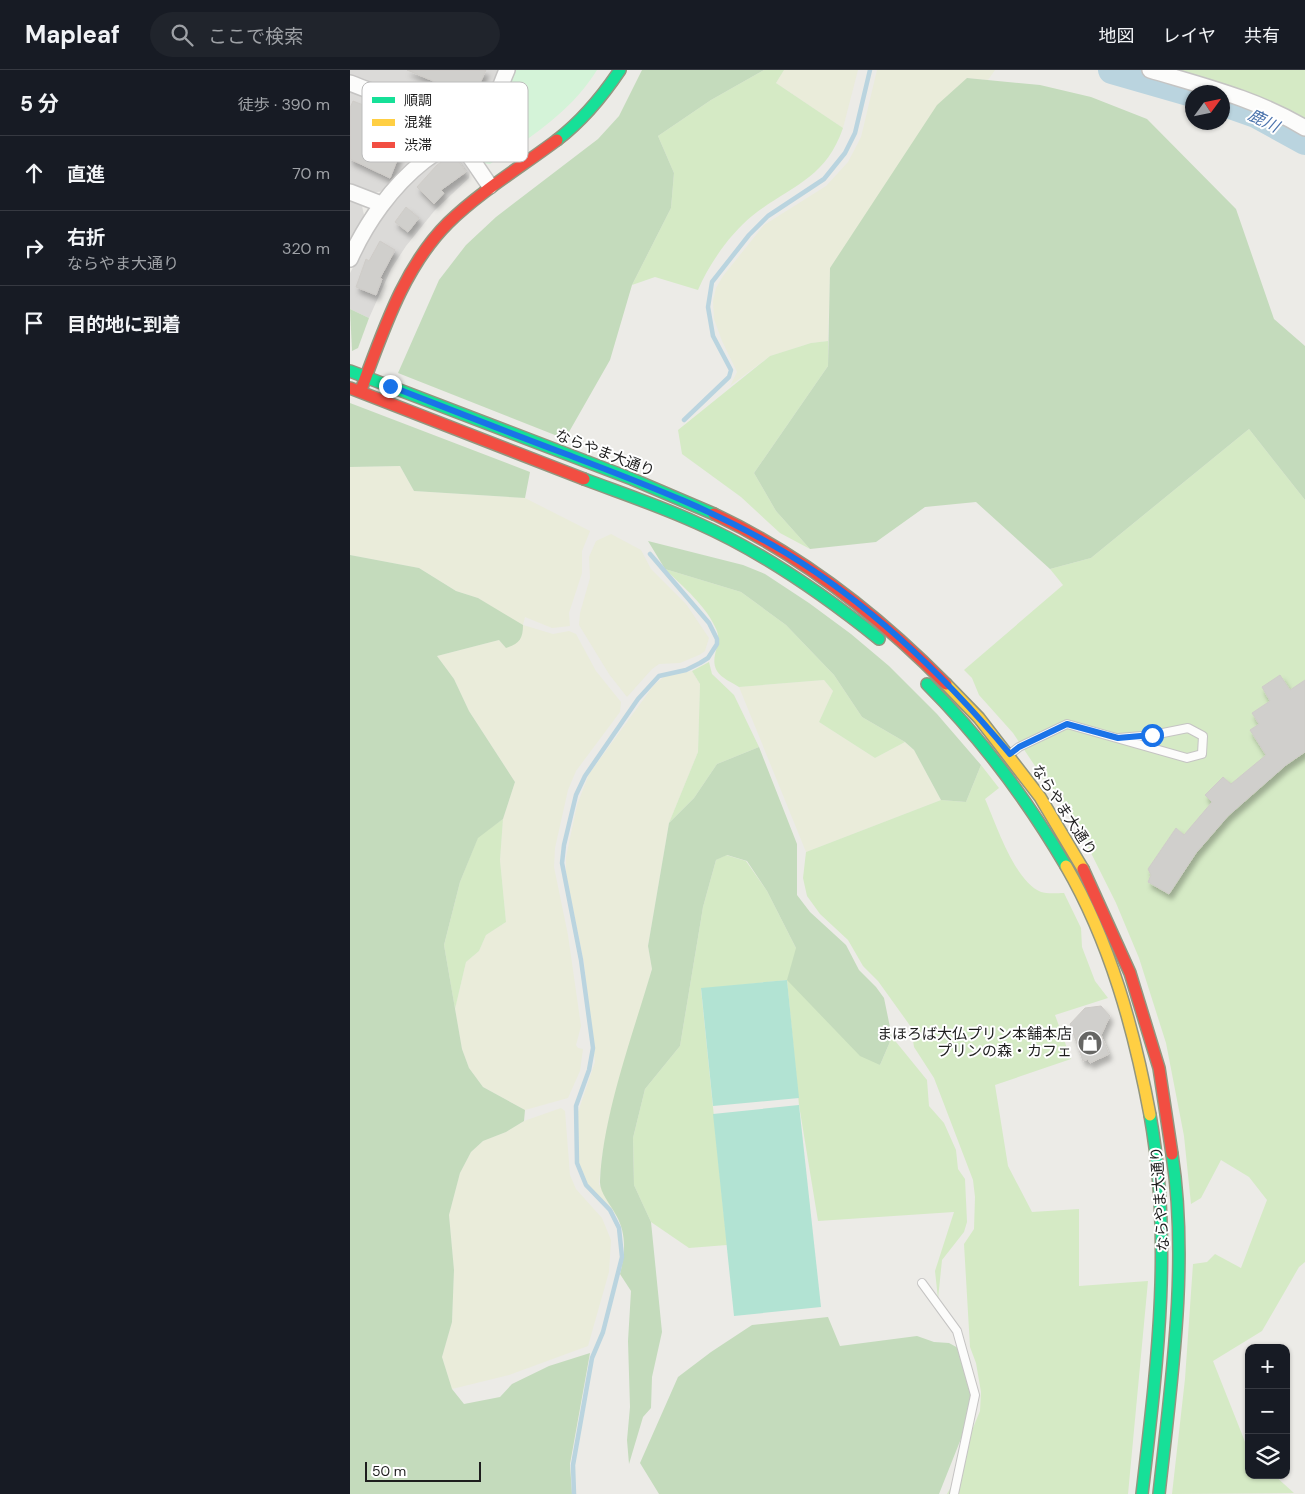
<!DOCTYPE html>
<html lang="ja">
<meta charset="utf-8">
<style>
:root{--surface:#171b24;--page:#20242c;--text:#f1f3f6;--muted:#9ea1a6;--line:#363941}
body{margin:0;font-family:"DM Sans","Noto Sans JP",sans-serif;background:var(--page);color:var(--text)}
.controls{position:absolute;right:15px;bottom:15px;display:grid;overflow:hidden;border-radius:10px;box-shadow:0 1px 4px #0004}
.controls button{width:45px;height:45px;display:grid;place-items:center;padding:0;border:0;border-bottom:1px solid var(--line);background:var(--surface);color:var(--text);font:25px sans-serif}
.compass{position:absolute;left:835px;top:15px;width:45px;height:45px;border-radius:50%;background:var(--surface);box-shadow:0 1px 4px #0004;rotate:57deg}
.scale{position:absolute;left:15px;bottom:12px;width:116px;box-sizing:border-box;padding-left:5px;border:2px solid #1e1e1e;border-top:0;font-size:14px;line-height:18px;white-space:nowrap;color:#1e1e1e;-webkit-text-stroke:4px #fff;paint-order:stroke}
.stop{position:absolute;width:15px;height:15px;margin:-11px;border:4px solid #1a73e8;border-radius:50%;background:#fff}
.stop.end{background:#1a73e8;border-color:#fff;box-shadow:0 1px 5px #0008}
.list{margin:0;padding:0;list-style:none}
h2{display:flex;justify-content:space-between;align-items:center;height:65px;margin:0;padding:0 20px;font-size:21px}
h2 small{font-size:16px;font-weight:400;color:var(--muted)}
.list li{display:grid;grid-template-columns:32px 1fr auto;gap:15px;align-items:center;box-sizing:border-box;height:75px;padding:0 20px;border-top:1px solid var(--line)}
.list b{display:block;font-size:19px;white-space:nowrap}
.list p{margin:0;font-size:16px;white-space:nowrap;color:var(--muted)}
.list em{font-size:16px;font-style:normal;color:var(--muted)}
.icon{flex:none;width:28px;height:28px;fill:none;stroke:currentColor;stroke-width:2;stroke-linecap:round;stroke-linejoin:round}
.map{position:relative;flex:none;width:955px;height:1424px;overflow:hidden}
header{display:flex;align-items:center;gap:30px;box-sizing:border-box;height:70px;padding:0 25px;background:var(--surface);border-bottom:1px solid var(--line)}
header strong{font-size:24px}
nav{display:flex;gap:28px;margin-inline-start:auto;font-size:18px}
.search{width:350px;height:45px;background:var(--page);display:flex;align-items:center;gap:12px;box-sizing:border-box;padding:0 18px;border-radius:28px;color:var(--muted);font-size:19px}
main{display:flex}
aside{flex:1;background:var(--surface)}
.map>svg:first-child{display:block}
.residential{fill:#dbdad8}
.farmland{fill:#eaecda}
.grass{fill:#d5eac5}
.forest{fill:#c4dbbc}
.park{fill:#d4f3d8}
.pitch{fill:#b2e3d3}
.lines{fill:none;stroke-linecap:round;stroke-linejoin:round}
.stream{stroke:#bad4df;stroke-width:4.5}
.river{stroke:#bad4df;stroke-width:28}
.building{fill:#d0cfcc;stroke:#cfccc8;filter:url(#shadow)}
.lane-casing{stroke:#c5c4c3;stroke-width:10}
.street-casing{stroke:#c5c4c3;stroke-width:18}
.fast-casing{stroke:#92967f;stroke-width:14}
.slow-casing{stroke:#92967f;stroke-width:14}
.jam-casing{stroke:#92967f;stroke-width:14}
.lane{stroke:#fcfcfb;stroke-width:8}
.street{stroke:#fcfcfb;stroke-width:15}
.fast{stroke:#16e098;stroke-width:11}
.slow{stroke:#ffcf43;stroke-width:11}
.jam{stroke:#f24e42;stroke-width:11}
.route{stroke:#1a73e8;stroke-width:6}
.labels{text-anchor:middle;stroke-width:4;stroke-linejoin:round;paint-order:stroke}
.street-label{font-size:15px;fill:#1e1e1e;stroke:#fff}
.poi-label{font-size:15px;fill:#1e1e1e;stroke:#fff;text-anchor:end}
.water-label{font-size:16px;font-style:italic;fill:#4b73ac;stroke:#fff}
.key{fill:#fff;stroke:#bcbcbc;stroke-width:1}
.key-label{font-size:14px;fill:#1e1e1e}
</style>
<header>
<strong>Mapleaf</strong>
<div class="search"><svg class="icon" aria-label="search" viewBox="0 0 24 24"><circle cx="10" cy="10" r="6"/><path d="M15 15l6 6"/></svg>ここで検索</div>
<nav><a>地図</a><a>レイヤ</a><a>共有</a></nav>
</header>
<main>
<aside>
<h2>5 分<small>徒歩 · 390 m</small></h2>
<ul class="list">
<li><svg class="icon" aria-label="ahead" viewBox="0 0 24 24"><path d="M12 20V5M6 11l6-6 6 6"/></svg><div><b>直進</b></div><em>70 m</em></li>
<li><svg class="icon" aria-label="right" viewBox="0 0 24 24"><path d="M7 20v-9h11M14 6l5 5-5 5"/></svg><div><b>右折</b><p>ならやま大通り</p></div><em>320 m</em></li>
<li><svg class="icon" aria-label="arrive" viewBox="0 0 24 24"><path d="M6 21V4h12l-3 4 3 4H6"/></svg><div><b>目的地に到着</b></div></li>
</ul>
</aside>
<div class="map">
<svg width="955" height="1424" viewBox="0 0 955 1424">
<defs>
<filter id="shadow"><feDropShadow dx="3" dy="5.5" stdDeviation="2.5" flood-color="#0004"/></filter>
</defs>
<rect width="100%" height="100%" fill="#ecebe7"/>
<g class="residential">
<polygon points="0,0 148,0 131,39 112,54 102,54 74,35 0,6"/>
<polygon points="0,22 61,46 86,62 85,73 59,94 34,121 22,123 0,115"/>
<polygon points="97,83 108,85 120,102 119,108 85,140 56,176 41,199 19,248 0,239 0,203 28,152 60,114"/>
<polygon points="0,131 12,136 14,145 0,172"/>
</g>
<g class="farmland">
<polygon points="434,0 508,0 493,58 426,13"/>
<polygon points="527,0 645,0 638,10 617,8 480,198 478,271 461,273 420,286 380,316 387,302 372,271 364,249 363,231 366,218 373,206 414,155 476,116 498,92 511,67"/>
<polygon points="50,396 64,421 175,428 240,461 232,481 232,503 219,543 220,556 202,558 175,547 173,555 203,564 219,561 226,564 246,601 271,632 270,642 226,701 218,720 205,778 204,797 218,865 231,956 226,975 228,978 233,979 230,1001 218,1028 175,1040 133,1017 119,998 112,979 105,939 116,892 129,881 136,865 156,852 150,790 153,749 165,712 119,641 104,609 87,586 149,570 156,578 173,556 128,528 106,521 69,498 0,485 0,397"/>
<polygon points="261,464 291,480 301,499 336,534 359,568 355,581 349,585 330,593 309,594 302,599 277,627 259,604 229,555 230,543 240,508 239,487 246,471"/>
<polygon points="342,601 350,614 348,682 319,753 298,876 302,899 259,1048 252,1086 249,1114 267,1146 242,1122 229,1098 228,1042 245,992 234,893 216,804 216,787 227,735 239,704 304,615 315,606"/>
<polygon points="474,610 483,621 469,652 525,688 555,672 564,680 591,730 456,782 389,617"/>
<polygon points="211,1038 215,1041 220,1105 226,1119 252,1148 261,1170 259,1202 238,1276 159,1305 102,1319 92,1287 102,1252 104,1200 99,1145 110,1103 121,1082 133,1071 156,1062 174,1051"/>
</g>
<g class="grass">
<path d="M 414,0 L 434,0 L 426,13 L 493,58 C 475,110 441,115 402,146 C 380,164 359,194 348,220 L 305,207 L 282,215 L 321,138 L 324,103 L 308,66 L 361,30 Z"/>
<polygon points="820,0 955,0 955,52"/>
<polygon points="478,271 478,296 404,403 426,441 460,479 430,463 391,427 332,384 328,360 420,286 461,273"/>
<polygon points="899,359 955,430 955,1192 949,1197 912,1261 863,1291 899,1382 899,1405 924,1405 944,1423 822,1424 835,1309 843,1194 857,1192 865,1184 891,1198 917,1130 899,1107 871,1090 851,1128 841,1134 834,1066 816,973 789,888 766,833 735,771 663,663 629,625 622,608 614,600 713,515 700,499 741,488"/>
<path d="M 315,499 L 391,522 L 436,555 L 484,605 L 512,647 L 555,672 L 525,688 L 469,652 L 483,621 L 474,610 L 389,617 C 383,613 371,608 367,601 C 359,587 372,575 367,561 C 357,536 333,517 315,499 Z"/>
<polygon points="359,592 362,604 384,625 409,677 367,694 344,728 319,753 348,682 350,614 342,601"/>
<path d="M 631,695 L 649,718 L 635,729 C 646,754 665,812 691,822 C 697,824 707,823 714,823 L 731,858 L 732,877 L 745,911 L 758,928 L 705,945 L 721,989 L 645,1015 L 658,1096 L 682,1142 L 729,1139 L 729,1216 L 798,1211 L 778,1424 L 597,1424 L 607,1406 L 610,1389 L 630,1341 L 631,1322 L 626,1293 L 620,1277 L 614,1174 L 624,1159 L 625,1127 L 623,1110 L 584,1008 L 564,977 L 561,957 L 528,911 L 513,896 L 498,870 L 470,844 L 457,826 L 453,808 L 456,782 L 591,730 L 616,732 Z"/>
<polygon points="153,749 150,790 156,852 136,865 129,881 116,892 105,939 94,875 110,812 128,767"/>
<polygon points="376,785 396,791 417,821 446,878 530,995 542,967 577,1010 579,1036 594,1053 606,1080 608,1099 615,1109 617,1152 614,1162 592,1190 588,1229 585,1201 604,1142 468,1151 449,1035 437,910 351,919 377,1175 339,1178 301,1152 284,1115 283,1068 295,1019 330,976 353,837 366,790"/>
</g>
<g class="forest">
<polygon points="292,0 414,0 361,30 308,66 324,103 321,138 282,215 260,290 215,369 48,303 89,210 116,175 146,147 248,69 269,46"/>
<polygon points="617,8 690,15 741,27 797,49 886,139 924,249 955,276 955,430 899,359 741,488 700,499 626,432 575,437 526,472 460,479 426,441 404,403 478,296 480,198 587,35"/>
<polygon points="0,239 19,248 8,278 2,281"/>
<polygon points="0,333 180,402 175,428 64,421 50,396 0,397"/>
<polygon points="298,471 393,495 415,504 459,533 501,564 539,596 587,644 631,695 616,732 591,730 564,680 555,672 512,647 484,605 436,555 391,522 315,499"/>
<path d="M 0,485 L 69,498 L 106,521 L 128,528 L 173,555 C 173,569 169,574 156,578 L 149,570 L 87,586 L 104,609 L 119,641 L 165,712 L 153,749 L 128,768 L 110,812 L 94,875 L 112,979 L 119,998 L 133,1017 L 175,1040 L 174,1051 L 156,1062 L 133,1071 L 121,1082 L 110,1103 L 99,1145 L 104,1200 L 102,1252 L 92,1287 L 102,1319 L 114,1334 L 150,1327 L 162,1314 L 199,1296 L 240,1283 L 220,1394 L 222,1424 L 0,1424 Z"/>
<path d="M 409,677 L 447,774 L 447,825 L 460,842 L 496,875 L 509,900 L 526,917 L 534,928 L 542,967 L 530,995 L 510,986 L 437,910 L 446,878 L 417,821 L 397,791 L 377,785 L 366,790 L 353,837 L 330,976 L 295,1019 L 283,1068 L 284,1115 L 301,1152 L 312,1262 L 302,1307 L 301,1338 L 293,1347 L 279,1394 L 277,1370 L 280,1337 L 278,1271 L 281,1221 L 270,1204 C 275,1184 277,1164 266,1145 C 261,1135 249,1122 250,1111 C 253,1044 283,964 302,899 L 298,876 L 319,753 L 344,728 L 367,694 Z"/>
<polygon points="478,1247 490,1276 567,1266 584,1272 599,1273 610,1279 624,1326 618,1351 589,1424 309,1424 290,1393 328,1307 361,1282 402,1255"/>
</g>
<path class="park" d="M 164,0 L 247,0 C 221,42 180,68 140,94 L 132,93 L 120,77 L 122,66 Z"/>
<g class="pitch">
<polygon points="437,910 449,1028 363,1036 351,918"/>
<polygon points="449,1035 471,1237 384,1246 363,1044"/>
</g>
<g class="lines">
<g class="stream">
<polyline points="334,350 379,307 381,300 363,266 358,237 362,212 399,165 418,146 474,109 495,83 505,63 520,0"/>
<polyline points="224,1424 223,1395 242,1288 253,1262 272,1187 269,1158 260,1140 236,1115 227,1093 226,1036 239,1000 243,978 231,890 212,793 214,775 226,725 235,706 288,629 309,606 336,600 350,593 358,588 367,574 367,569 359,553 300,484"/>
</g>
<g class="river">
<polyline points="762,0 842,23"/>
<polyline points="872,32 906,44 955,71"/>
</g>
</g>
<g class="building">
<polygon points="57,0 136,0 130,13 135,15 127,32 106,24 107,21"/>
<polygon points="3,31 57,52 59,46 72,53 64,74 55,70 40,108 0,89 0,38"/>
<polygon points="103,84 116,102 91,120 94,123 84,134 67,117 87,95"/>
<polygon points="56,137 69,148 58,162 45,152"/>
<polygon points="30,171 45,180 30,208 32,209 26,225 6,217 16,189 19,191"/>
<polygon points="930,605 940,620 955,610 955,682 936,695 878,746 846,783 819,824 798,812 801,805 798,799 826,758 834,765 862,732 855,725 873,707 881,714 916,685 900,660 909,654 902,643 920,631 912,617"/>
<polygon points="751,936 760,946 751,965 759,984 740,993 738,989 733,991 720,954 735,938"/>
</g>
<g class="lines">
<defs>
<g id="lane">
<polyline points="660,684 669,677 717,654 837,688 852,684 853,666 838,658 803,665 769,668"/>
<polyline points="572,1213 607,1261 625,1325 604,1424"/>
</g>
<g id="street">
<path d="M 800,0 C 853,16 907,29 955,58"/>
<path d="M 0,13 C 31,26 69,35 95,58 C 113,74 126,96 140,116"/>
<polyline points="0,122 31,134"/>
<path d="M 0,189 C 16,153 42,116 74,91 C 91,78 120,63 133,48 C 145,35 150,16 157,0"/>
</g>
<g id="fast">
<path d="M 207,70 C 233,50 252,27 270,0"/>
<polyline points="0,301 282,409 364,444"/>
<path d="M 234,409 C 271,423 310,436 347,453 C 413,482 473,524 529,569"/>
<path d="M 577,614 C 633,670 676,728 716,796"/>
<path d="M 792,1424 C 807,1296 823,1173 800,1045"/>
<path d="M 809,1424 C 821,1314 839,1194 822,1084"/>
</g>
<g id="slow">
<polyline points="596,614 629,648 690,727 733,799"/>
<path d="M 716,796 C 760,872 784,959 800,1045"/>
</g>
<g id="jam">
<polyline points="0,318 234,409"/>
<path d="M 11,320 C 33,262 53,198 98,153 C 131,121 171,97 207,70"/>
<path d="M 364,444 C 451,485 529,546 596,614"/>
<polyline points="733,799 780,903 809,998 822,1084"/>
</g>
</defs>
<use href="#lane" class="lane-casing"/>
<use href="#street" class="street-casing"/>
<use href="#fast" class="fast-casing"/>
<use href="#slow" class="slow-casing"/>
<use href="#jam" class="jam-casing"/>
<use href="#lane" class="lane"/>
<use href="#street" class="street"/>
<use href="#fast" class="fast"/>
<use href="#slow" class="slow"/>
<use href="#jam" class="jam"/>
</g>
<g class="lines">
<path class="route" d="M 40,316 C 99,339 157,362 216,384 C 292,413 367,441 436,483 C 523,536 595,606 660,684 L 669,677 L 717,654 L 768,668 L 802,665"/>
</g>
<defs>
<symbol id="shop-disc" viewBox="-11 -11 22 22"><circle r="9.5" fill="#666664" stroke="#fff"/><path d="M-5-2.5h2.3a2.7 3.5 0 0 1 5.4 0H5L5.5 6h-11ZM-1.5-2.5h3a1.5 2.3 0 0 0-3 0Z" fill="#fff"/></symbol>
</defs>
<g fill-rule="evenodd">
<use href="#shop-disc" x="726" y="959" width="28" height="28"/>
</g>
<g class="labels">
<g class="street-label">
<text transform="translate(255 383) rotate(21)" y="5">ならやま大通り</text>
<text transform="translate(714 740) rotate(57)" y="5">ならやま大通り</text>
<text transform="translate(810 1129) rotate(-94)" y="5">ならやま大通り</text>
</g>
<g class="poi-label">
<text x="722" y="969">まほろば大仏プリン本舗本店<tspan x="722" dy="17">プリンの森・カフェ</tspan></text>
</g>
<g class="water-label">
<text transform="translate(914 50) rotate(26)" y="6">鹿川</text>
</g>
</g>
<rect x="12" y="12" width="166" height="80" rx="8" class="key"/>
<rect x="22" y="27" width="23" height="6" fill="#16e098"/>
<rect x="22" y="49" width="23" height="7" fill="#ffcf43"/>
<rect x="22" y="72" width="23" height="6" fill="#f24e42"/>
<g class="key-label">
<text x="54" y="35">順調</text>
<text x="54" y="57">混雑</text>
<text x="54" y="80">渋滞</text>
</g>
</svg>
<div class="controls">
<button>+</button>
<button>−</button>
<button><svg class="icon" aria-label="layers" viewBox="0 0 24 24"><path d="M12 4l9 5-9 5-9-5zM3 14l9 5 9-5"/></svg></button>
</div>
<svg class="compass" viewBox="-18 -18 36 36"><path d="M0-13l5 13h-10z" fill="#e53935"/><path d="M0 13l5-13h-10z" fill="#9ea1a6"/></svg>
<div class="scale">50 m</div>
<div class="stop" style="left:802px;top:665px"></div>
<div class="stop end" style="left:40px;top:316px"></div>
</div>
</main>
